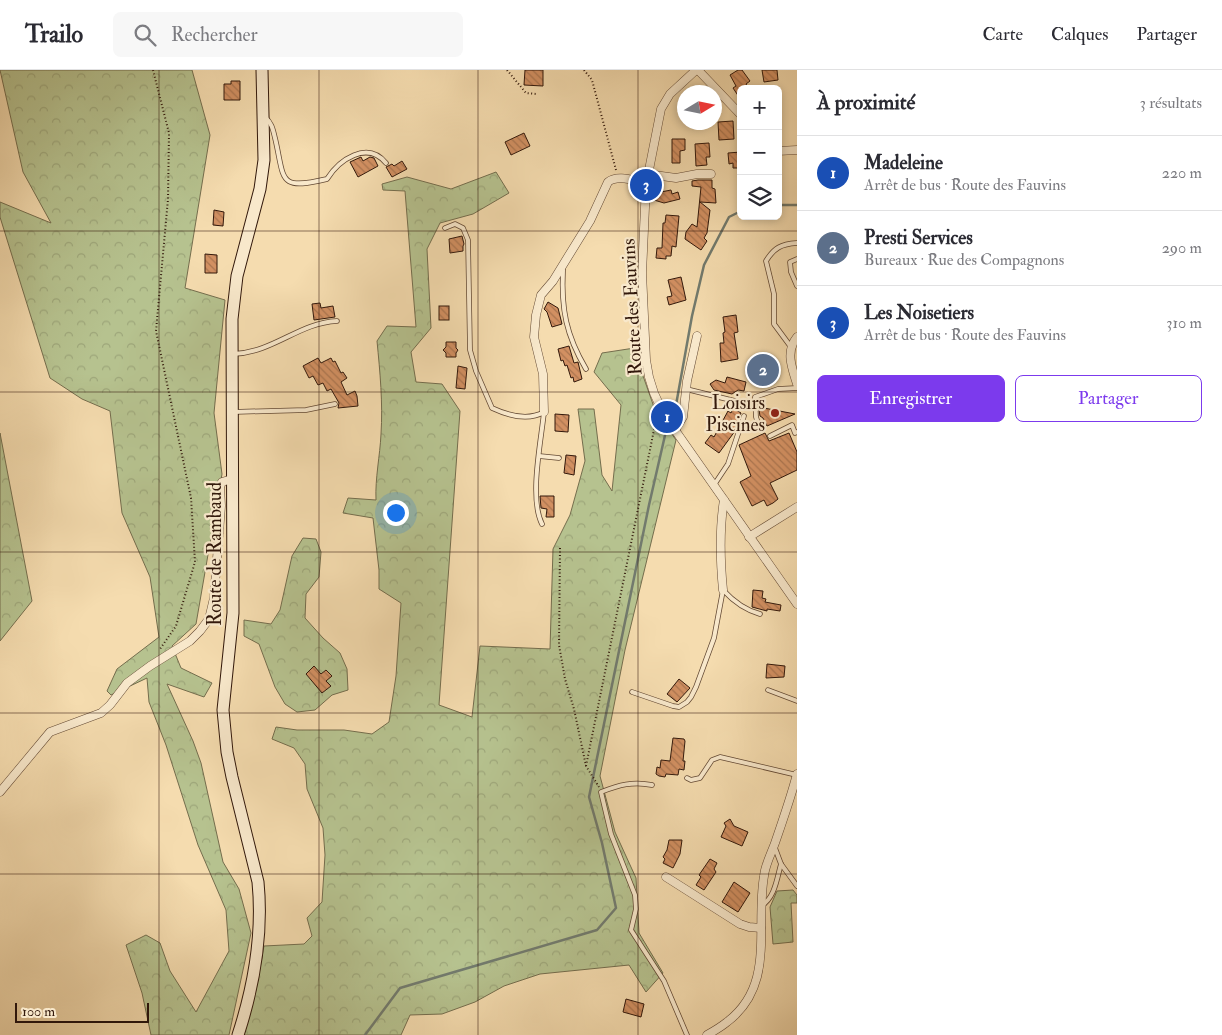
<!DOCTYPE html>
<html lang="fr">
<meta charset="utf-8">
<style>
:root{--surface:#fff;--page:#f7f7f7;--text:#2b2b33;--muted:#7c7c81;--line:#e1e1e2;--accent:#7c3aed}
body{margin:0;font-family:"IM FELL Double Pica",serif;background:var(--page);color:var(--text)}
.controls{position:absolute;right:15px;top:15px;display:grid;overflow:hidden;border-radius:8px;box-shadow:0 2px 8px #0003}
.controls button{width:45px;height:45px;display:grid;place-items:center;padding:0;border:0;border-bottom:1px solid var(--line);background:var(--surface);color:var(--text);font:25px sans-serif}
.compass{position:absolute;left:677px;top:15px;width:45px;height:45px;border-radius:50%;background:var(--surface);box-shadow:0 2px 8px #0003;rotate:80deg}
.scale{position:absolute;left:15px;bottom:12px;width:134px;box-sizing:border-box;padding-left:5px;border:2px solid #32180b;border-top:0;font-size:14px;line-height:18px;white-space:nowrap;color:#32180b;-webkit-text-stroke:4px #f8e8cb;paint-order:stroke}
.you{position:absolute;left:395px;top:442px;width:18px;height:18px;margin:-12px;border:4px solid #fff;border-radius:50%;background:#1a73e8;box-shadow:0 0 0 8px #1a73e833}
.badge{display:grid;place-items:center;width:32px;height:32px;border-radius:50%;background:var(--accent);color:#fff;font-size:16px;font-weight:700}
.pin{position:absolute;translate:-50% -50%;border:2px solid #fff;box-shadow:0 1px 5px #0006}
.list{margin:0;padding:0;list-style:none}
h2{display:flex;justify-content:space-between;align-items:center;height:65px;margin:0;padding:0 20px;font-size:21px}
h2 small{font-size:16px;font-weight:400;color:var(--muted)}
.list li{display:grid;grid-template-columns:32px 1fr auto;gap:15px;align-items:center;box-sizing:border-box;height:75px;padding:0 20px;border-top:1px solid var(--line)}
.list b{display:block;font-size:19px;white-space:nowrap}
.list p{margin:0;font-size:16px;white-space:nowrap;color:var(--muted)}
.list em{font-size:16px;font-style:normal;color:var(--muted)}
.actions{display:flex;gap:10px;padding:15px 20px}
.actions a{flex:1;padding:11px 0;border:1px solid var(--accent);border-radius:8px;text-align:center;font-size:18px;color:var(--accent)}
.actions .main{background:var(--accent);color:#fff}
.icon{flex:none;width:28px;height:28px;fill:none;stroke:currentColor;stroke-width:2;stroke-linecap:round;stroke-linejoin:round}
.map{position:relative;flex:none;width:797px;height:965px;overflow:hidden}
header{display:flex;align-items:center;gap:30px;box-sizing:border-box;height:70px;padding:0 25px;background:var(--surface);border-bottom:1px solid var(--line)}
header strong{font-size:24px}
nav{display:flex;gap:28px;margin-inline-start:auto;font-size:18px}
.search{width:350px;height:45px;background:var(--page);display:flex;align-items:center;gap:12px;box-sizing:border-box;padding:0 18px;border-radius:8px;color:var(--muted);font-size:19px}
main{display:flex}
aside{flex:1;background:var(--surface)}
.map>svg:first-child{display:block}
.forest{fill:url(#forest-crowns);stroke:#746d4d}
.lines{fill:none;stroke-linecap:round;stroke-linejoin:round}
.stream{stroke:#727a6d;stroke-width:2.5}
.building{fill:url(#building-back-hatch);stroke:#32180b}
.lane-casing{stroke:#634934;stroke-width:5.5}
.street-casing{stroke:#634934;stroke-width:9}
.secondary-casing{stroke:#32180b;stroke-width:13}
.path{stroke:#32180b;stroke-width:2;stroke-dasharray:1 2.5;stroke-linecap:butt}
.lane{stroke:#f8e8cb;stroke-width:4}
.street{stroke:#f8e8cb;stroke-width:8}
.secondary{stroke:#f8e8cb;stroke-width:11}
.grid{fill:none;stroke:#32180b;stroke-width:1;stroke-opacity:0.55}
.poi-dot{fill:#8f2418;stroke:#f8e8cb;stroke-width:2}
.labels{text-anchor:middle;stroke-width:4.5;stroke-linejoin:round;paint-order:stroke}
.street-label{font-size:19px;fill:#32180b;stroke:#f8e8cb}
.poi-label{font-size:19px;fill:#32180b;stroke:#f8e8cb;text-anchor:end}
</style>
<header>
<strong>Trailo</strong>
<div class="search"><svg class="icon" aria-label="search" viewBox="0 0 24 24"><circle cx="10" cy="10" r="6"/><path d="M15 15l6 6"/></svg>Rechercher</div>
<nav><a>Carte</a><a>Calques</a><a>Partager</a></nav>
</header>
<main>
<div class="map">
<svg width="797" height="965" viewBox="0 0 797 965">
<defs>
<pattern id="forest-crowns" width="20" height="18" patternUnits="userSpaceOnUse" patternTransform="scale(1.25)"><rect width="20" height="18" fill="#b6c28f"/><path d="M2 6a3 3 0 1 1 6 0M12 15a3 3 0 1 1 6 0" fill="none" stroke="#9da67a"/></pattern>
<pattern id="building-back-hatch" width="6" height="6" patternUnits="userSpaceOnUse" patternTransform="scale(1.25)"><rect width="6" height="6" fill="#d29062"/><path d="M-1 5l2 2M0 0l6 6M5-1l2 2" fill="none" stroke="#ab754f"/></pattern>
</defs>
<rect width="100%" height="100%" fill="#f5dcaf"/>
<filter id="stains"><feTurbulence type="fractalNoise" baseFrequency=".004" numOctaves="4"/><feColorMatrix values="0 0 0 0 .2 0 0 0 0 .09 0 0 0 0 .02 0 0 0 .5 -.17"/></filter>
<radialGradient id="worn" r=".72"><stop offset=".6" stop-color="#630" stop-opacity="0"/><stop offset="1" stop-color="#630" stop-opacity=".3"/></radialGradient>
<g class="forest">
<polygon points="0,0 192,0 210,65 185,218 225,230 214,343 222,404 196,554 172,576 181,598 212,613 204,627 167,614 193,671 201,693 223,792 239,819 251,863 229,965 151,965 142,923 126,875 146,865 160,873 170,901 196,942 229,881 226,840 198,775 166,675 149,632 147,608 111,625 107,621 117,599 159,567 150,507 122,443 110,341 82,329 50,308 0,147 0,132 51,153 23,102"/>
<path d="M 496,102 L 509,123 L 473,144 L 440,153 L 427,179 L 431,258 L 411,282 L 416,312 L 442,314 L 460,341 L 439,635 L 472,647 L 480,576 L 550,579 L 553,479 L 570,445 L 585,391 L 578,339 L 594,339 L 602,405 L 612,421 L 621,335 L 594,302 L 602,283 L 641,277 L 642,303 L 655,340 L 676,370 L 625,580 L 600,706 L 615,762 L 636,808 L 639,863 L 663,903 L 646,922 L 629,895 L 540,904 L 504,916 L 475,932 L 442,944 L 410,945 L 401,965 L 244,965 L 256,920 L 264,876 L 304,874 L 312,866 L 307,848 L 322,832 L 325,785 L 323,758 L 307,719 L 305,694 L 294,678 L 272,669 L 276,657 L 297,660 L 344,660 L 372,664 L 389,652 L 396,606 L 401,533 L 379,519 L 379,500 L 373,448 L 343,443 L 348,428 L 376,430 C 375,408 380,386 381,364 C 383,333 380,302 377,271 L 387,256 L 416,257 L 405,121 L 383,120 L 382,114 L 407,107 L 451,119 Z"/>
<polygon points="0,363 32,531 0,571"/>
<polygon points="303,468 316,469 321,482 319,507 306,524 305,548 323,568 340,583 347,599 348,620 332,625 315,640 297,642 285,634 275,617 259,574 244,566 244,550 271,554 280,540 292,486"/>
<polygon points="793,820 797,825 797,833 791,833 793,872 773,874 770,837 777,821"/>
</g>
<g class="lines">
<g class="stream">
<polyline points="778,135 797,135"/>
<polyline points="676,335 692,246 704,195 729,147 741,141"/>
<polyline points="365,965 400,918 597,860 616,838 602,773 589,727 649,435 666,361"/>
</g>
</g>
<g class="building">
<polygon points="525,0 543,0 543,16 524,15"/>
<polygon points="738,0 742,0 750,11 746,14 749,19 741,19 741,30 733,18 736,16 730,5"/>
<polygon points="762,0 777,0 778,10 764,12"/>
<polygon points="231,11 240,11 240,30 224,30 224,14 231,14"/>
<polygon points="733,51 734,69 719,70 718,52"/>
<polygon points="524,63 530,76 511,85 505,72"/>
<polygon points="672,69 685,69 685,80 680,81 680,93 672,93"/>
<polygon points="709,73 710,87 706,87 707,95 696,96 695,74"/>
<polygon points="741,82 741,98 733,98 733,93 729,94 728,83"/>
<polygon points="361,87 363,91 370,87 374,88 378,96 358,107 350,92"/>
<polygon points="402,91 407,99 392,107 386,97 392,94 394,96"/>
<polygon points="698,110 712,110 712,118 715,119 716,133 700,132 710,140 707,163 704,168 707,171 701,180 685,169 686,162 692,154 697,157 701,117 692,116 692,111"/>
<polygon points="671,120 672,124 678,122 680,129 664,133 654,130 656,121 661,122"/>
<polygon points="214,140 224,142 223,156 213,155"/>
<polygon points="666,145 679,146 676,177 672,176 671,186 666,186 666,189 656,188 657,178 662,178 663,153 665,153"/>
<polygon points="462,166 464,174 463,176 463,181 450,183 449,169"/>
<polygon points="205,184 217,185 217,203 205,203"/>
<polygon points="681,207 686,230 669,235 667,227 672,226 668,210"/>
<polygon points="548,232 558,238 562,254 552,257 547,242 544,239"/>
<polygon points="320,233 321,238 333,236 335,247 314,250 312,234"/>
<rect x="439" y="236" width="10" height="14"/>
<polygon points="736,245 738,262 734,263 738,289 721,292 720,273 724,273 723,263 725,262 723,247"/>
<polygon points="446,272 456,272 456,278 458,280 456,283 456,287 446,287 446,283 443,280 446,277"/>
<polygon points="569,276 574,293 578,292 582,309 574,312 573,307 571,308 567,295 565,296 563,290 561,291 558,279"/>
<polygon points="771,287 774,312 755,313 753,288"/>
<polygon points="318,288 321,293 331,288 333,292 335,291 341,303 343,302 347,308 341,312 347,325 355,321 357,326 358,336 338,338 339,333 331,319 327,321 323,313 318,315 313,306 309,308 303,296"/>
<polygon points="458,296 467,298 465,319 456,318"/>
<polygon points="727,307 746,312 744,321 738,320 732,324 714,320 710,314 716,310 725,313"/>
<polygon points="733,338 741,343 735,361 719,383 705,373 711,365 714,367 728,341 731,343"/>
<polygon points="764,338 795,344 767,356 763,348 760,346 759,340"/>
<polygon points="555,344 569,345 568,362 555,361"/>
<polygon points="765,363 769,371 789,363 797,382 797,400 770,413 778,429 773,433 767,436 764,430 752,436 740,412 751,406 739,375"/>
<polygon points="566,385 576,386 574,405 564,403"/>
<polygon points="540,426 554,426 554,447 546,447 547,439 541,438"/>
<polygon points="753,520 763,521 762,528 766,529 765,532 781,535 780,541 767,539 767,541 752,537"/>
<polygon points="767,594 785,596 784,607 766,608"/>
<polygon points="314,596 321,604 326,600 332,606 326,611 331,616 322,623 306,604"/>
<polygon points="679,609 690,618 677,632 667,624"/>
<polygon points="673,668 684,669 685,671 683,691 685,691 684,700 679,699 678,705 666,704 665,707 659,706 656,704 657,697 660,698 661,690 670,691"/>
<polygon points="730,749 734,756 748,762 742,776 721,767 726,756 724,753"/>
<polygon points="669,770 682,770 680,784 673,798 663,793 665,789 663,787 667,780"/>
<polygon points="710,789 717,793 714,799 716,802 704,820 696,815 701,807 699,805"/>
<polygon points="734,812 750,823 738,842 722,832"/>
<polygon points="626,929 644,934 641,947 623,942"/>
</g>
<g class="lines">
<defs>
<g id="lane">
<path d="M 265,47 C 272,53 273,60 275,68 C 285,110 277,121 327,109 C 339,90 367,70 386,93"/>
<path d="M 445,158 L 455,154 L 463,158 L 468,170 L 470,280 L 476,301 L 492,338 C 507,345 528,351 544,342"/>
<polyline points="797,189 790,192 791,202 797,216"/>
<path d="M 563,200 C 561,239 566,265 586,299"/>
<path d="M 791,277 L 774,254 L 774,224 L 766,191 C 774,178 781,174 797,173"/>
<path d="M 233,284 C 275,282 298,253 337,251"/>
<polyline points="686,319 739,332"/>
<polyline points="233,342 306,340 335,334"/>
<polyline points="759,356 756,347 755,327 778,319 797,318"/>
<polyline points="770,366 792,355 795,363 797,362"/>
<polyline points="539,386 559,388"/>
<polyline points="714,415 728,394 744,346"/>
<path d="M 542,454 C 529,428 541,372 544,342"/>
<path d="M 723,520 C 734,532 745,540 760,544"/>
<polyline points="768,620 797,631"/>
<polyline points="632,622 673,636 679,637 687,632 691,627 696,617 714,568 723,520"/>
<polyline points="687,708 691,710 700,708 712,690 720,687 797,705"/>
<path d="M 652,715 C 633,711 619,715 601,722 L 611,764 L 635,825 L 636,839 L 631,860 L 664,911 L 687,965"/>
<polyline points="775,778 781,794 797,816"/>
<path d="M 761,836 C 775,828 777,808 781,794"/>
</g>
<g id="street">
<polyline points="696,0 670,24 661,39 646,115 642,203 646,290 649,307 654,323 659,334 675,360 797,534"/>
<polyline points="698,0 741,45"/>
<polyline points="778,81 797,80"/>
<polyline points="647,104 676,108 697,104 711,104"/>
<path d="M 797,267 C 785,282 792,298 797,314"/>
<path d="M 544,342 L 543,304 L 534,267 L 536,245 L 541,225 L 553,211 L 590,151 L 608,112 C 618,104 634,111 646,113"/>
<polyline points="675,360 683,347 687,311 697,266"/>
<polyline points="749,467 797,437"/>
<path d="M 723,520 C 720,489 719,461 724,430"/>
<polyline points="0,722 50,662 101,643 110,635 127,613 150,596 190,571 200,561 209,549 214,528 221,436 220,417 222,412 232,409"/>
<polyline points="666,807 740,854 749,857 761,858"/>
<path d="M 707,965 C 714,961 721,957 727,952 C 776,915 755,858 764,806 C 765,795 771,784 775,773 C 783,750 791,727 797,704"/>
</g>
<path id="secondary" d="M 238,965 C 254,916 263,863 258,812 L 232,707 L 227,682 L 223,640 L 233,543 L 232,249 L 237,206 L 260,119 L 264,90 L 262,0"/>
</defs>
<use href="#lane" class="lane-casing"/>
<use href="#street" class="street-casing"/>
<use href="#secondary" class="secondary-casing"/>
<g class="path">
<polyline points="153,0 169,63 168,129 156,261 191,428 195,492 176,556 160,579"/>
<polyline points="507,0 526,23 536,24"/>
<polyline points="584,0 592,10 616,100"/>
<polyline points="560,478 559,575 565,609 574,639 586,696 599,717"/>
<polyline points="586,696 657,345"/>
</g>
<use href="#lane" class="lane"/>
<use href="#street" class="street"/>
<use href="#secondary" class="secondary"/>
</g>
<path class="grid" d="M 159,0 L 159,965M 319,0 L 319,965M 478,0 L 478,965M 638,0 L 638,965M 0,161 L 797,161M 0,322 L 797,322M 0,482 L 797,482M 0,643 L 797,643M 0,804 L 797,804"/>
<circle class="poi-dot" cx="775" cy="343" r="5"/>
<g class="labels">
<g class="street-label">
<text transform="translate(631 237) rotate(-93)" y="7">Route des Fauvins</text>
<text transform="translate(214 484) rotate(-90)" y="7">Route de Rambaud</text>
</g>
<g class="poi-label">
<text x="765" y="339">Loisirs<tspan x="765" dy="22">Piscines</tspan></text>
</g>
</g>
<rect width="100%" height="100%" filter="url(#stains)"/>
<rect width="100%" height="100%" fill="url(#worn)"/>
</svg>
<div class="controls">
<button>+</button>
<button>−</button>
<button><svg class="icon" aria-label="layers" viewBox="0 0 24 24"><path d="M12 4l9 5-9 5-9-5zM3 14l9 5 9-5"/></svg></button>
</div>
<svg class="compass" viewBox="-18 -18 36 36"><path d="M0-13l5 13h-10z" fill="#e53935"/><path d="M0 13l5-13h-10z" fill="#7c7c81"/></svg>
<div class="scale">100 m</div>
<div class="you"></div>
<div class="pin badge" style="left:667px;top:347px;background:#1a4fb4">1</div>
<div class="pin badge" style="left:763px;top:300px;background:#5c6f8a">2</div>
<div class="pin badge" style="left:646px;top:115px;background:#1a4fb4">3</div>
</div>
<aside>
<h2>À proximité<small>3 résultats</small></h2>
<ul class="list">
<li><span class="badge" style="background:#1a4fb4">1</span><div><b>Madeleine</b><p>Arrêt de bus · Route des Fauvins</p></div><em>220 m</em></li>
<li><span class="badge" style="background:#5c6f8a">2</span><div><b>Presti Services</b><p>Bureaux · Rue des Compagnons</p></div><em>290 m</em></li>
<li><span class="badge" style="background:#1a4fb4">3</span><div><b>Les Noisetiers</b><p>Arrêt de bus · Route des Fauvins</p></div><em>310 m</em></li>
</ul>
<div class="actions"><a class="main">Enregistrer</a><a>Partager</a></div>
</aside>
</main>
